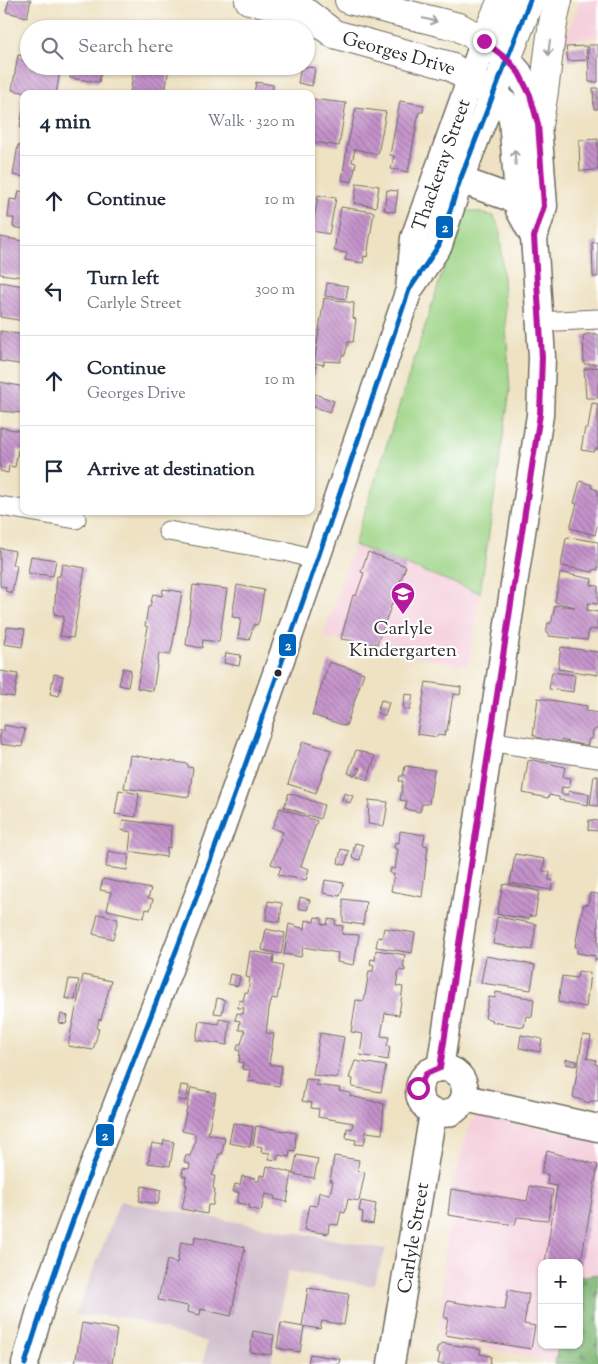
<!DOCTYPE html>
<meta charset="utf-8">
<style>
:root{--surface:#fff;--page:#f6f6f7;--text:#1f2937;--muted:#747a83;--line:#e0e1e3}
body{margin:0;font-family:"Sorts Mill Goudy",serif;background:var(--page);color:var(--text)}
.controls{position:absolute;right:15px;bottom:15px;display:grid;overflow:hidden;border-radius:10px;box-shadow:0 1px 4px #0004}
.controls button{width:45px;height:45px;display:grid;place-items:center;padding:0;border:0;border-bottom:1px solid var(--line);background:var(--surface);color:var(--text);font:25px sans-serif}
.stop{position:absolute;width:15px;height:15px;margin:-11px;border:4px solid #b5179e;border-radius:50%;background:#fff}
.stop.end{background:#b5179e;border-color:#fff;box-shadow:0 1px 5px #0008}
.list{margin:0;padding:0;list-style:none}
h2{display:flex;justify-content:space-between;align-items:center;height:65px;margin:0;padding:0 20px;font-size:21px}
h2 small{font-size:16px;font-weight:400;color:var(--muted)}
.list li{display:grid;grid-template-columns:32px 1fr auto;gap:15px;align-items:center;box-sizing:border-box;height:90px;padding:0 20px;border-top:1px solid var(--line)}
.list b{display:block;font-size:19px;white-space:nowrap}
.list p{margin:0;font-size:16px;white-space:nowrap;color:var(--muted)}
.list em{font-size:16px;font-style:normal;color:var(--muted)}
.icon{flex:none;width:28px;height:28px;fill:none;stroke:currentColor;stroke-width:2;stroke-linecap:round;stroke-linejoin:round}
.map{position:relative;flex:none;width:598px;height:1364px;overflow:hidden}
.search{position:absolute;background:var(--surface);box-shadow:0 1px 4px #0004;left:20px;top:20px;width:295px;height:55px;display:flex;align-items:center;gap:12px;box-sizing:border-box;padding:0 18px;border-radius:28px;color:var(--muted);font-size:19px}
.panel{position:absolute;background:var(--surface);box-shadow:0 1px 4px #0004;left:20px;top:90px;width:295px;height:425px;border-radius:10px}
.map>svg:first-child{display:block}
.built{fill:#f4cfdc}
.industrial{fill:#d0bdcc}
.forest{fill:url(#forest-firs);stroke:#54704f}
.park{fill:#9dd486;stroke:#648058}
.building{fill:url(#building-back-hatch)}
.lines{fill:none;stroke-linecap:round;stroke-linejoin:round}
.street-casing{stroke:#6f6b60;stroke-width:21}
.secondary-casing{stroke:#6f6b60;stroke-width:29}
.primary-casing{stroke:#6f6b60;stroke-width:30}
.street{stroke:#fff;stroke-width:19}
.secondary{stroke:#fff;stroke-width:26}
.primary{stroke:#fff;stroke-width:28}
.bus-1-casing{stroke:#fff;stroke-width:9}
.bus-1{stroke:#0065bd;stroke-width:5}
.oneway{stroke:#a0a0a0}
.route{stroke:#b5179e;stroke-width:6}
.bus-dot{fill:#2b2b2b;stroke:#fff;stroke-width:2}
.labels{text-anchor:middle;stroke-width:4.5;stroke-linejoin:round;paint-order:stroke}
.street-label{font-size:19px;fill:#2b2b2b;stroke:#fff}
.poi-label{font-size:19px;fill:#2b2b2b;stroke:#fff}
.line-badge{stroke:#fff;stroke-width:2}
.badge-label{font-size:14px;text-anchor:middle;font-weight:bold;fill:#fff}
</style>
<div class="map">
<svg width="598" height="1364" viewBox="0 0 598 1364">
<defs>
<pattern id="forest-firs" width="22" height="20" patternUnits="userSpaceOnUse" patternTransform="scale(1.25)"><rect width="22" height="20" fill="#7eb673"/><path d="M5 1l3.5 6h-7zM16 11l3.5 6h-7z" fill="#67945f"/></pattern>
<pattern id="building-back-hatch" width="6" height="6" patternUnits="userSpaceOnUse" patternTransform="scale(1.25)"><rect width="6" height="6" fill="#c492ca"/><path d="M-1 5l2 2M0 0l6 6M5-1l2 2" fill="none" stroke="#9f77a4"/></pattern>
</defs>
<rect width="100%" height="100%" fill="#fff"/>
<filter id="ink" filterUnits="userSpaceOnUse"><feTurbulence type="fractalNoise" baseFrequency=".02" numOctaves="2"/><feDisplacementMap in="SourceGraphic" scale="10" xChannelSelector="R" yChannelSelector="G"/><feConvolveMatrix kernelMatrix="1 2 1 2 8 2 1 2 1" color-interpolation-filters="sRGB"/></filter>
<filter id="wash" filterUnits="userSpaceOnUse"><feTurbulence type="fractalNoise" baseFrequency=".0096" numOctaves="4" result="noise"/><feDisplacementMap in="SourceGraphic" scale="20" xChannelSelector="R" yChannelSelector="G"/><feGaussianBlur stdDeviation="1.12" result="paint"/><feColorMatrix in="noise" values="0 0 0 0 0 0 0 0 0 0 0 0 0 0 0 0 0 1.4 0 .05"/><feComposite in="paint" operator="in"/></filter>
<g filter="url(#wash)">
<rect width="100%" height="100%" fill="#eee2c3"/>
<g class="built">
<polygon points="580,0 598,0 598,36 565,41"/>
<polygon points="354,545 480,593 468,666 323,637"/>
<polygon points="479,1116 598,1140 598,1274 579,1277 579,1263 542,1263 542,1345 558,1345 555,1363 438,1337 451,1189 471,1121"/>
</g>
<polygon class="industrial" points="120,1201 386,1249 373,1286 288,1271 271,1364 203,1364 207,1342 124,1317 76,1315"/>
<polygon class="forest" points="598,1274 598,1364 555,1364 558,1345 579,1345 579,1277"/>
<polygon class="park" points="463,209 494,216 500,230 510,391 480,593 354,545"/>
<g id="blocks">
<g class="building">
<polygon points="9,0 31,0 27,17 6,12"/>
<polygon points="85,24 115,28 115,29 84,29"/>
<polygon points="588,45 598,45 598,82 589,82"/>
<polygon points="586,46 587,60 568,61 566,47"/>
<polygon points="18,55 29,57 29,66 61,66 56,94 33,94 12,90"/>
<polygon points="71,66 102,66 99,82 70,78"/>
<polygon points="147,66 169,68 165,94 130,94 134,68 146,71"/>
<polygon points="301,66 315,68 312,86 298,83"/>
<polygon points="256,82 273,85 272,94 254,94"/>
<polygon points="593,88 598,88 598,109 594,109"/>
<polygon points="311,99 346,103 339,146 313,142 311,148"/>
<polygon points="400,101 424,105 423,112 419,112 408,172 391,169 394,156 390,155"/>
<polygon points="356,108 386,112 378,154 355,149 352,162 356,163 352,182 342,180 347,147"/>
<polygon points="23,109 24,109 24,129 20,128"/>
<polygon points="598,139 598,170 580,171 579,140"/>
<polygon points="18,145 24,146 24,177 13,175"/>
<polygon points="357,183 379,186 376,207 354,203"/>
<polygon points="387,190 398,191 395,212 384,210"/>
<polygon points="19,191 24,192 24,229 13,227 14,218 8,218 10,199 17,200"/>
<polygon points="318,195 336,198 329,234 312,231"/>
<polygon points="341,207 374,212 367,257 364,256 363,263 345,260 347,253 334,251"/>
<polygon points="0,237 24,241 24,277 0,274"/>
<polygon points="598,242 598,277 593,277 592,243"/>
<polygon points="0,282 24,286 24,321 0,317"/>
<polygon points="327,283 348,286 346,299 325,296"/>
<polygon points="324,298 354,303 353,318 356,319 353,342 348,342 345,355 342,355 340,362 324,361 324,365 314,363"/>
<polygon points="0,331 24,335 24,365 0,361"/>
<polygon points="587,334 598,334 598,364 584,364 583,336"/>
<polygon points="311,366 316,366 312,391 311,391"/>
<polygon points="598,367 598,398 586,398 584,369"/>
<polygon points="0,382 24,387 22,413 0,411"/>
<polygon points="315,394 334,401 330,412 311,406"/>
<polygon points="592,403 598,404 598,449 595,449 594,452 581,450 585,428 588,428"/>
<polygon points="0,427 24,432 24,451 18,450 15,467 9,466 8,473 0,471"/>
<polygon points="580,481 592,485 591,488 598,490 598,523 595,535 570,528 577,504 574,503"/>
<polygon points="569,537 598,542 598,570 594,569 593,572 561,566 566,538"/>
<polygon points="0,548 15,551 12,565 17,565 12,593 5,591 6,587 0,586"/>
<polygon points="368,552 406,566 377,644 341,639 353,595 356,596 364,573 361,572"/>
<polygon points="31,556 56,560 53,576 28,573"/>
<polygon points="62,564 85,568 73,638 60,636 64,616 54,614 57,576 60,576"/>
<polygon points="563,573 592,579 591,585 598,586 598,604 588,603 587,610 598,612 597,630 589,629 587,640 549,636 549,633 546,633 548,623 551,623 552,620 555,605 575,607 555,602 560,574"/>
<polygon points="193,585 227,589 219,642 203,640 202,648 186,645"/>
<polygon points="237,585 264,590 259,621 257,625 254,624 249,640 238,638 241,618 232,617"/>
<polygon points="163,589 182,592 172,648 170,655 159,653 153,691 137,688 148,627 145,626 148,607 150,607 153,594 162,596"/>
<polygon points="7,627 25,629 22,647 4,644"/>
<polygon points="561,647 598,652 598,675 558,669"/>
<polygon points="226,653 241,655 239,666 224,663"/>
<polygon points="329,662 364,673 346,726 312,715"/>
<polygon points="123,668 131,670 128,687 119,685"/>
<polygon points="0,671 18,674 14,697 0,695"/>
<polygon points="552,672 575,675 573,692 549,689"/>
<polygon points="54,674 63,676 59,696 50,694"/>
<polygon points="426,682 461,687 460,695 453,694 447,731 445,731 444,736 437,735 437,737 417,734"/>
<polygon points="405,694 413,695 410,710 403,709"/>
<polygon points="538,698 587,706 586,711 598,713 598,728 593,731 592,739 589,739 587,746 561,740 561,742 545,740 533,735"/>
<polygon points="381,700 389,702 385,716 377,713"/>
<polygon points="4,725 25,729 22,747 0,744 0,730 4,731"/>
<polygon points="303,741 331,750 316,793 288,784"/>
<polygon points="356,750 375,756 368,780 357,776 361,768 358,767 355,776 348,773"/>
<polygon points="130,755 188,764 188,767 193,768 189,797 124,788"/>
<polygon points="533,760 565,767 563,777 571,778 569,788 562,787 561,794 569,795 569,791 589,794 588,805 559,800 559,797 549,795 548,798 523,793 528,761"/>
<polygon points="405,766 434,770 429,804 422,804 420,812 405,809 407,801 400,800 403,781 399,781 400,776 403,776"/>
<polygon points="594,775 598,776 598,806 590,805"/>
<polygon points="119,790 139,794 136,817 115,814"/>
<polygon points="289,793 324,805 320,819 284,807"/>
<polygon points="344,793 353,796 350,803 342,800"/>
<polygon points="369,800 388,802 384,826 368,824"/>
<polygon points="280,808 317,821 301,866 309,869 306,880 278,875 281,867 271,864 283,832 272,828"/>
<polygon points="123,820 171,826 170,848 167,847 166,857 129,851 131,832 121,830"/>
<polygon points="589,820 598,821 598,831 588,830"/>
<polygon points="400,831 425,835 423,845 428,846 422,897 391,891 394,874 390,874 391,868 395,869 398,849 394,848 395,842 399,843"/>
<polygon points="355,843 363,845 360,860 352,858"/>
<polygon points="341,849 349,851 345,865 338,863"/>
<polygon points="108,851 129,855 127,870 106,867"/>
<polygon points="515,854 545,859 543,871 550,872 549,880 553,880 551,890 510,883"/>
<polygon points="103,879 151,889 148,898 153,899 150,910 146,909 144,918 107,910 111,892 100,890"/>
<polygon points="325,880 344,883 340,896 323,893"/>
<polygon points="507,884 539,891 535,916 529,916 529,919 497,914 503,885"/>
<polygon points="590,893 598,894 598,960 595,960 596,956 577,953 577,947 575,947 581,915 584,904 588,905"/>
<polygon points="300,897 310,900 307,910 298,908"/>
<polygon points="343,899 366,902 363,925 343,922"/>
<polygon points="268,901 282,903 280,922 266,920"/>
<polygon points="98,914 118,919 113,939 93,934"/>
<polygon points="315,917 322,918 322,924 327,925 328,919 336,920 335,925 343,926 342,934 359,935 354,965 337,962 338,953 303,947 301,957 284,954 289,924 305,929 306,920 314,922"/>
<polygon points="497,917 536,924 532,950 493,944"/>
<polygon points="384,928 415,933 412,953 376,947 378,937 382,938"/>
<polygon points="266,929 285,933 281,954 262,950"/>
<polygon points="376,950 405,955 403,968 405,968 405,971 399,970 396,986 403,987 399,1015 385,1013 381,1036 389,1037 387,1046 390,1047 388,1060 360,1055 363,1034 351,1032 356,1000 364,1001 369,971 373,971 374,965 370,964 371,959 375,960"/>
<polygon points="250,951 274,955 273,964 283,966 277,999 272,998 269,1009 266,1033 274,1034 269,1064 282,1066 279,1086 248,1081 250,1070 242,1069 243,1063 239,1062 240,1051 237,1050 238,1044 241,1044 245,1030 239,1030 240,1021 235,1020 237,1013 243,1014 244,1008 238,1008 239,1000 243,1001 245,992 248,993 250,978 246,977"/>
<polygon points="486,956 535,965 531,990 481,983"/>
<polygon points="578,971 590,973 586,1007 558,1002 562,976 577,978"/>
<polygon points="230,974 240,976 238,986 228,984"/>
<polygon points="83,975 111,981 101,1020 99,1019 97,1029 99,1029 93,1050 68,1046"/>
<polygon points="69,979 79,980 75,1000 65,998"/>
<polygon points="496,992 534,999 532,1017 526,1016 524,1027 492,1022 493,1020 485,1018 489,997 495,998"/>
<polygon points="217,998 225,1000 222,1014 214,1013"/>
<polygon points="61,1014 68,1016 66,1024 59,1023"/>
<polygon points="219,1019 230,1021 227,1045 196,1040 199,1021 219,1024"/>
<polygon points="320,1033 344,1037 337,1078 313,1075"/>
<polygon points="521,1035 542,1039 540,1052 519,1048"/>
<polygon points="583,1035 591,1036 587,1058 596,1060 595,1064 598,1065 598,1101 590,1101 589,1103 573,1097"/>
<polygon points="566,1059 577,1061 576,1066 566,1064"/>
<polygon points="355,1061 386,1066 381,1092 352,1087 353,1079 349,1078"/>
<polygon points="306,1079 317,1080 316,1085 340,1088 339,1091 350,1093 350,1096 384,1104 382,1134 366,1132 364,1145 355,1144 356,1140 346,1138 347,1128 352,1129 353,1123 318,1117 319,1109 311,1108 312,1103 302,1101"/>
<polygon points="181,1085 189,1086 186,1101 178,1100"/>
<polygon points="191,1088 216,1093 208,1134 225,1137 222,1154 219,1154 212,1176 215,1176 213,1188 215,1189 213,1205 208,1205 207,1214 182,1209 187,1185 185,1185 186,1176 182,1176 183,1168 189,1169 190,1164 184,1162 186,1155 190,1156 195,1143 195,1134 182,1131"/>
<polygon points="233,1123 253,1127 250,1147 229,1143"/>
<polygon points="256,1126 296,1133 295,1151 290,1150 289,1157 278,1155 277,1160 269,1159 270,1153 261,1152 262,1147 253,1145"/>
<polygon points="164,1140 174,1142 170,1166 148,1163 152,1143 163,1145"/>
<polygon points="547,1151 598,1165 580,1267 579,1263 545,1263 557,1186 547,1184 548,1175 541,1173"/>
<polygon points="297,1155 318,1159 314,1178 293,1174"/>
<polygon points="334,1156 359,1160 357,1171 365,1172 359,1201 348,1199 345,1213 341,1212 338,1225 329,1224 328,1234 304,1230 309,1205 317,1206 319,1192 330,1194 333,1181 330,1181"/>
<polygon points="267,1166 292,1173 287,1202 274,1199 275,1196 265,1194 261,1211 249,1208 250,1205 237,1203 239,1192 233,1192 235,1184 240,1185 242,1176 255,1178 255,1181 259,1181 260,1175 265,1176"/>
<polygon points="142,1186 161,1190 158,1204 139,1201"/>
<polygon points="530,1186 553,1190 548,1220 517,1217 515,1225 448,1215 451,1189 527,1201"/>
<polygon points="361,1201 376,1204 373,1224 362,1222 363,1212 359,1211"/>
<polygon points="195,1236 245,1247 231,1316 201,1309 200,1315 187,1312 188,1306 158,1300 167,1260 177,1263 181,1242 194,1244"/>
<polygon points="308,1288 349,1294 344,1325 322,1321 320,1329 302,1326"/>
<polygon points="508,1290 529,1294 524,1324 535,1326 531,1349 445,1335 448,1318 444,1318 447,1301 505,1310"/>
<polygon points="82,1323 117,1329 112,1364 75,1364"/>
<polygon points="281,1323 304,1327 300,1352 277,1348"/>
<polygon points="253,1331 274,1335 271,1355 250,1352"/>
<polygon points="441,1343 481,1349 480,1354 491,1356 490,1364 438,1364 440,1354 436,1353 438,1346 441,1346"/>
<polygon points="310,1354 340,1359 339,1364 308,1364"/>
</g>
</g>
</g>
<g filter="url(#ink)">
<use href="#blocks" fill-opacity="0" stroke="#6f6b60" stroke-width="1"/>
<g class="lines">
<defs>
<g id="street">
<polyline points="538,322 598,319"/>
<polyline points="0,506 24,510"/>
<polyline points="29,511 76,519"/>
<polyline points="168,531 289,552 316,560"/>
<polyline points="488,741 598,758"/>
</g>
<g id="secondary">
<polyline points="460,180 519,201"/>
<polyline points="411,287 439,245 460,180 493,95 507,105 512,118 519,210 534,237"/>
<circle cx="442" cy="1091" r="23"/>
<polyline points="465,1098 598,1128"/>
<path id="s1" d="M 25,1364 L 43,1300 L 101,1145 L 198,895 L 316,560 L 409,290 L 414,238 L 484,41 L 508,60 L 519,73 L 530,95 L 538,124 L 544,206 L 534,237 L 542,357 L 540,415 L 440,1068"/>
<path id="s2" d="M 391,1364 L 433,1113"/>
</g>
<g id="primary">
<path id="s3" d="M 249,0 L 304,11 L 334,34 L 450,66 L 493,95 L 530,0"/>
<polyline points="349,0 459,27 484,41 502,0"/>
<path d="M 538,124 C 548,83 547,41 558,0"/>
</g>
</defs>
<use href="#street" class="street-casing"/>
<use href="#secondary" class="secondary-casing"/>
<use href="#primary" class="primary-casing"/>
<use href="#street" class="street"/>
<use href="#secondary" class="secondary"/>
<use href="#primary" class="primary"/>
<defs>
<path id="bus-1" d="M 25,1364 C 75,1199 143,1041 203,880 C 276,685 342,487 409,290 L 439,245 L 460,180 L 530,0"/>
</defs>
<use href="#bus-1" class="bus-1-casing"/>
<use href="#bus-1" class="bus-1"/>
</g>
<defs><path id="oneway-shaft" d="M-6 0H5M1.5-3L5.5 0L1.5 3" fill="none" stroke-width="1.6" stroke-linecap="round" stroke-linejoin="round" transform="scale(1.25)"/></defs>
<g class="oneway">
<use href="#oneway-shaft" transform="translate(430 20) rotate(14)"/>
<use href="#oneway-shaft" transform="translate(549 48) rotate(97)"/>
<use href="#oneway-shaft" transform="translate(515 157) rotate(-95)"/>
</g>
</g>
<g class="lines" filter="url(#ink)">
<polyline class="route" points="418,1088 426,1074 440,1068 540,414 542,357 534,237 544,206 538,124 530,95 519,73 508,60 484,41"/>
</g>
<defs>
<symbol id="school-pin" viewBox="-11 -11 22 30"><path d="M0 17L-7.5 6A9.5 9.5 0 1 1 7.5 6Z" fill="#b5179e" stroke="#fff"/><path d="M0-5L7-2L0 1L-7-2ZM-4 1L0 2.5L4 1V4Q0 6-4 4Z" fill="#fff"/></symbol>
</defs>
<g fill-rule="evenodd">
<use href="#school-pin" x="389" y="580" width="28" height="38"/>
</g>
<circle class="bus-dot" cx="278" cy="673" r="4.5"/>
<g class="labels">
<g class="street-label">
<text dy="7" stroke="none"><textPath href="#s3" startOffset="162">Georges Drive</textPath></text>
<text dy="7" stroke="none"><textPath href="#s1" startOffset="1271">Thackeray Street</textPath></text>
<text dy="7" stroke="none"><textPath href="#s2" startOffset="128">Carlyle Street</textPath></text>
</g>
<g class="poi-label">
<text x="403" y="634">Carlyle<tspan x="403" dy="22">Kindergarten</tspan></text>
</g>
</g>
<g class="line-badge">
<rect x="435" y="215" width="19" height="24" rx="5" fill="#0065bd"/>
<rect x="278" y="633" width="19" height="24" rx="5" fill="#0065bd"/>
<rect x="95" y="1123" width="20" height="24" rx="5" fill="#0065bd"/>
</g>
<g class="badge-label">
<text x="445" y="232">2</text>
<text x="288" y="650">2</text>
<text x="105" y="1140">2</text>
</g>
</svg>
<div class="controls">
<button>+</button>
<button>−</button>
</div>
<div class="stop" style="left:418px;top:1088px"></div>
<div class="stop end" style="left:484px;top:41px"></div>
<div class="search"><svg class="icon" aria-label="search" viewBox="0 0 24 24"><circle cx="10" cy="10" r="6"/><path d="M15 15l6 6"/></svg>Search here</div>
<section class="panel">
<h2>4 min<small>Walk · 320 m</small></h2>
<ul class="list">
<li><svg class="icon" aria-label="ahead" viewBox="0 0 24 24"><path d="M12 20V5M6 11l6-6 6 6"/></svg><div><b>Continue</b></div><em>10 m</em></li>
<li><svg class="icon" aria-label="left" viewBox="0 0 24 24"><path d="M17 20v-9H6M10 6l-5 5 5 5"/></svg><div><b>Turn left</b><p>Carlyle Street</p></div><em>300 m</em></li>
<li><svg class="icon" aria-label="ahead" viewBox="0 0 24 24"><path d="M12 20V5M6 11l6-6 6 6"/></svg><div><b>Continue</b><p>Georges Drive</p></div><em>10 m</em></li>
<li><svg class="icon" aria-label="arrive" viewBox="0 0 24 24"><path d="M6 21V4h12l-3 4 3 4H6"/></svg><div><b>Arrive at destination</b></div></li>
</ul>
</section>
</div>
